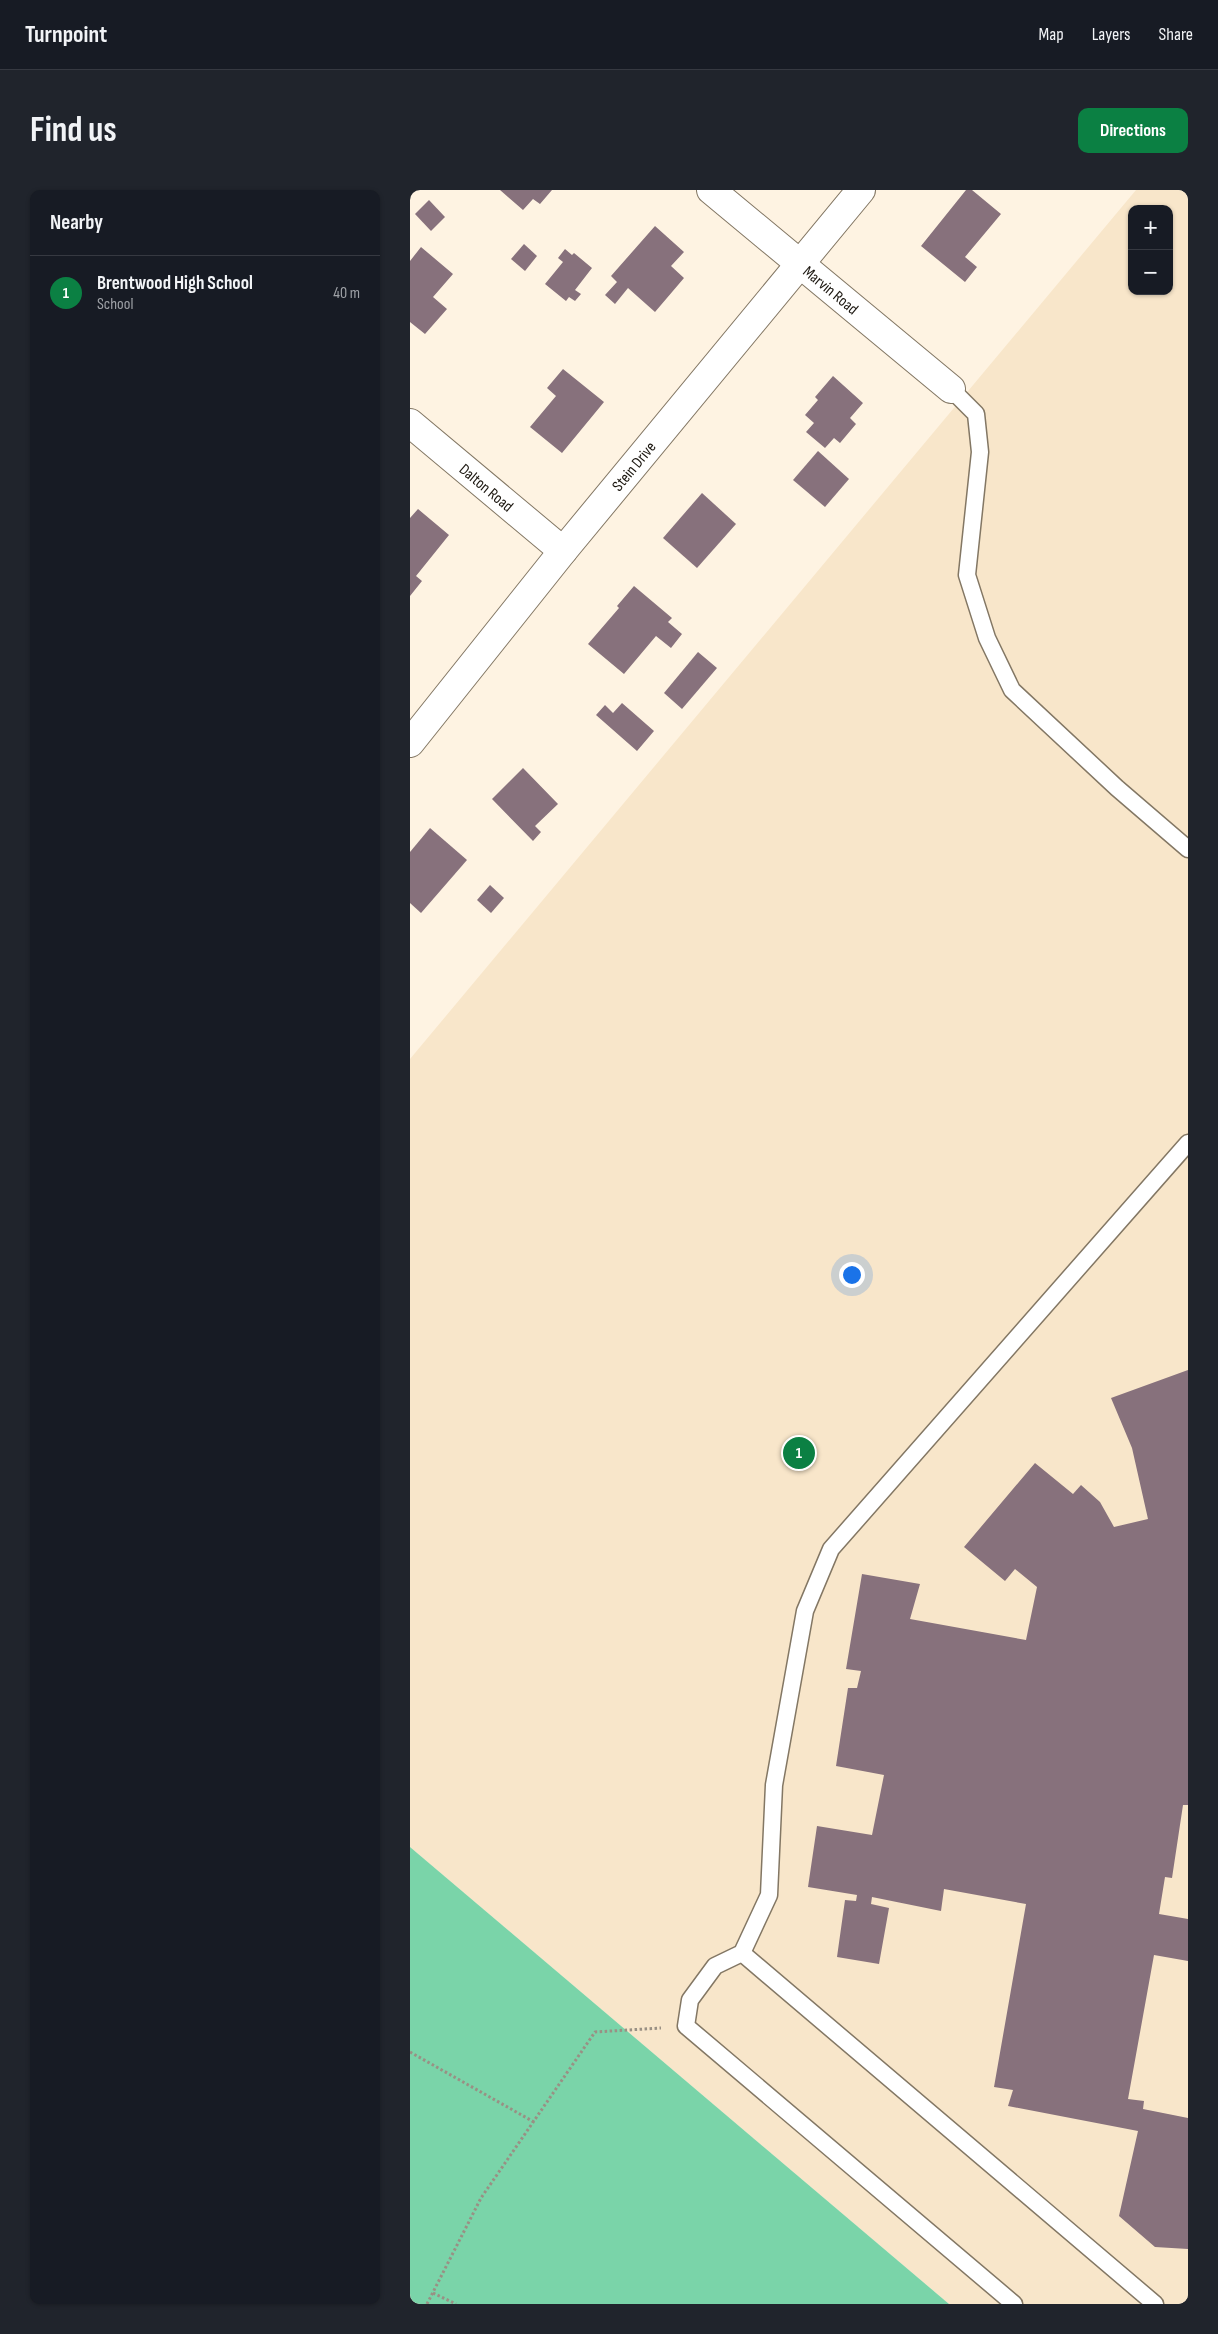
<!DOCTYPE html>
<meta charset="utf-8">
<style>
:root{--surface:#171b24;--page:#20242c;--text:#f1f3f6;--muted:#9ea1a6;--line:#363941;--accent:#0b8043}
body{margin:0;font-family:"Sofia Sans Condensed",sans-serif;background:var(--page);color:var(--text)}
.controls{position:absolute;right:15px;top:15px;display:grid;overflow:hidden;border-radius:10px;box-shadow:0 1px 4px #0004}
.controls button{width:45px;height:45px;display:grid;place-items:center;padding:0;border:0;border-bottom:1px solid var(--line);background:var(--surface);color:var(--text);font:25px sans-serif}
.you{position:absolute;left:441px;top:1084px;width:18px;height:18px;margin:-12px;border:4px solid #fff;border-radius:50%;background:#1a73e8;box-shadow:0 0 0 8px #1a73e833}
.badge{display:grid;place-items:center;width:32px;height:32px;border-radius:50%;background:var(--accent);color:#fff;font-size:16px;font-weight:700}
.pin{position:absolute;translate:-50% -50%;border:2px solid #fff;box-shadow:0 1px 5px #0006}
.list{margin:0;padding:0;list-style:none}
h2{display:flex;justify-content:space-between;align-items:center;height:65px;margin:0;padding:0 20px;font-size:21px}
h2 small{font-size:16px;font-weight:400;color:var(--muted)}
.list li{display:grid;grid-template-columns:32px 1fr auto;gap:15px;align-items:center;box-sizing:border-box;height:75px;padding:0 20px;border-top:1px solid var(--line)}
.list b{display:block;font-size:19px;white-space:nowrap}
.list p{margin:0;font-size:16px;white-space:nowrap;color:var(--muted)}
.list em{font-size:16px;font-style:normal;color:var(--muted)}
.map{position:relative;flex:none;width:778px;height:2114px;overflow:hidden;border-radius:10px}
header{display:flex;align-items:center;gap:30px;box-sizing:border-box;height:70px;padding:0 25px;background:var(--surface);border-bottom:1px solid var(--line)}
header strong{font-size:24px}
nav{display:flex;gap:28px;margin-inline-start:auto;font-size:18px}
.intro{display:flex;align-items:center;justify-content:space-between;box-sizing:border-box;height:120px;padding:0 30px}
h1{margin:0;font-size:35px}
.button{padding:12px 22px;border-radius:10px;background:var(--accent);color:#fff;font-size:18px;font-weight:700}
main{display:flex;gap:30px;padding:0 30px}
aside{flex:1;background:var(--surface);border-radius:10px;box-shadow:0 1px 4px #0004}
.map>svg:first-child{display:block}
.built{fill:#f8e6ca;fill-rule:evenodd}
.forest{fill:#7ad4a9}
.building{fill:#87717c}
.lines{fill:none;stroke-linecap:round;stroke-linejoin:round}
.service-casing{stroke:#837764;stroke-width:19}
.minor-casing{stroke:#837764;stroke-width:30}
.path{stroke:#999084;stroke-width:3;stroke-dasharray:2.5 2.5;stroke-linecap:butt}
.service{stroke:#fff;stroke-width:16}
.minor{stroke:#fff;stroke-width:28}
.labels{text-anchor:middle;stroke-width:4.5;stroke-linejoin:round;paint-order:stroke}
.street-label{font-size:16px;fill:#1a150e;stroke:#fef3e2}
</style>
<header>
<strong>Turnpoint</strong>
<nav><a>Map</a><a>Layers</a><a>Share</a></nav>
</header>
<div class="intro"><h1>Find us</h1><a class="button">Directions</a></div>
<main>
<aside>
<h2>Nearby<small></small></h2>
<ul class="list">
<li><span class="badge">1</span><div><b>Brentwood High School</b><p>School</p></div><em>40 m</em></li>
</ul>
</aside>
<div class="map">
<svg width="778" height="2114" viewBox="0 0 778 2114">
<rect width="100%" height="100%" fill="#fef3e2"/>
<path class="built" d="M 726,0 L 778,0 L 778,2114 L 539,2114 L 0,1657 L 0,869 ZM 722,19 L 759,19 L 759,101 L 722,101 Z"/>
<polygon class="forest" points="0,1657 539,2114 0,2114"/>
<g class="building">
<polygon points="90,0 142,0 130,14 123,9 113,20"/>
<polygon points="556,0 562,0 591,24 555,67 567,77 555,92 511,56"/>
<polygon points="19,10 35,27 21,41 5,24"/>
<polygon points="245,36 274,62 261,76 274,88 245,122 218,98 205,114 195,105 207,92 201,86"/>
<polygon points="114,54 127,66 115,81 101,69"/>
<polygon points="11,57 43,84 23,107 37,119 15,144 0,132 0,71"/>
<polygon points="155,59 162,65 164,63 182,78 165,100 171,104 165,111 159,107 156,111 135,94 153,72 148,68"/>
<polygon points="153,179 194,212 152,263 120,237 146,206 137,198"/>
<polygon points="423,186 453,213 440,228 446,234 430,253 424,248 415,258 396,242 404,233 395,225 408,210 405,207"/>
<polygon points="408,261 439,289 415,317 383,290"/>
<polygon points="292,303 326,334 287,378 253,348"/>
<polygon points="8,319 39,345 6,386 12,391 0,406 0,328"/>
<polygon points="224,396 262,428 258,432 272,444 261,458 246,446 214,484 178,454 209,418 207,416"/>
<polygon points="288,462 307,478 272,519 254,503"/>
<polygon points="212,513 244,541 227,561 186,525 195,515 203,523"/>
<polygon points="113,578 148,614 125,636 131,642 123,651 82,609"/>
<polygon points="20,638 57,670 11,723 0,713 0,662"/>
<polygon points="80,695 94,708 81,723 67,710"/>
<polygon points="778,1180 778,1615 773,1615 762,1688 755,1687 749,1724 778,1729 778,1771 744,1765 718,1909 734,1911 733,1919 778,1928 778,2059 745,2057 709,2026 728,1941 598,1916 603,1900 584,1897 616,1714 534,1699 531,1721 462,1707 461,1714 479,1718 469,1774 427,1767 435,1710 446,1711 447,1705 398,1697 407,1636 462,1645 474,1585 426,1576 438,1498 447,1498 451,1481 436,1479 452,1384 510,1394 500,1429 616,1450 627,1397 605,1379 595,1391 554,1357 625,1273 663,1304 671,1295 690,1312 704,1337 738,1329 722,1258 701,1208"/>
</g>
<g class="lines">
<defs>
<g id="service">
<polyline points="541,199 566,224 570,262 557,385 577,448 602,500 707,598 778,659"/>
<polyline points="332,1763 745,2114"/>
<polyline points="604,2114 276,1836 280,1810 305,1776 332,1763 359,1705 364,1595 395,1421 421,1359 778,953"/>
</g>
<g id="minor">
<path id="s1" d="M 301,0 L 541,199"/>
<path id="s2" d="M 0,233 L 153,361"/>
<path id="s3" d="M 0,553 L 153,361 L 451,0"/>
</g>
</defs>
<use href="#service" class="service-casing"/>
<use href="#minor" class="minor-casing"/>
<g class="path">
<polyline points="0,1862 124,1932"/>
<polyline points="23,2103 46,2114"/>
<polyline points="17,2114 71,2008 185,1842 251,1838"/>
</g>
<use href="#service" class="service"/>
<use href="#minor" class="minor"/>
</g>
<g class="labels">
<g class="street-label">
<text dy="6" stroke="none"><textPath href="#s1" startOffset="156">Marvin Road</textPath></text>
<text dy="6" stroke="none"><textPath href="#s3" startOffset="356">Stein Drive</textPath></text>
<text dy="6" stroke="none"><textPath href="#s2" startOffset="100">Dalton Road</textPath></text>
</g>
</g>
</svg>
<div class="controls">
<button>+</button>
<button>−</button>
</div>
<div class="you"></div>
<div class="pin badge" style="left:389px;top:1263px">1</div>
</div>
</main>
